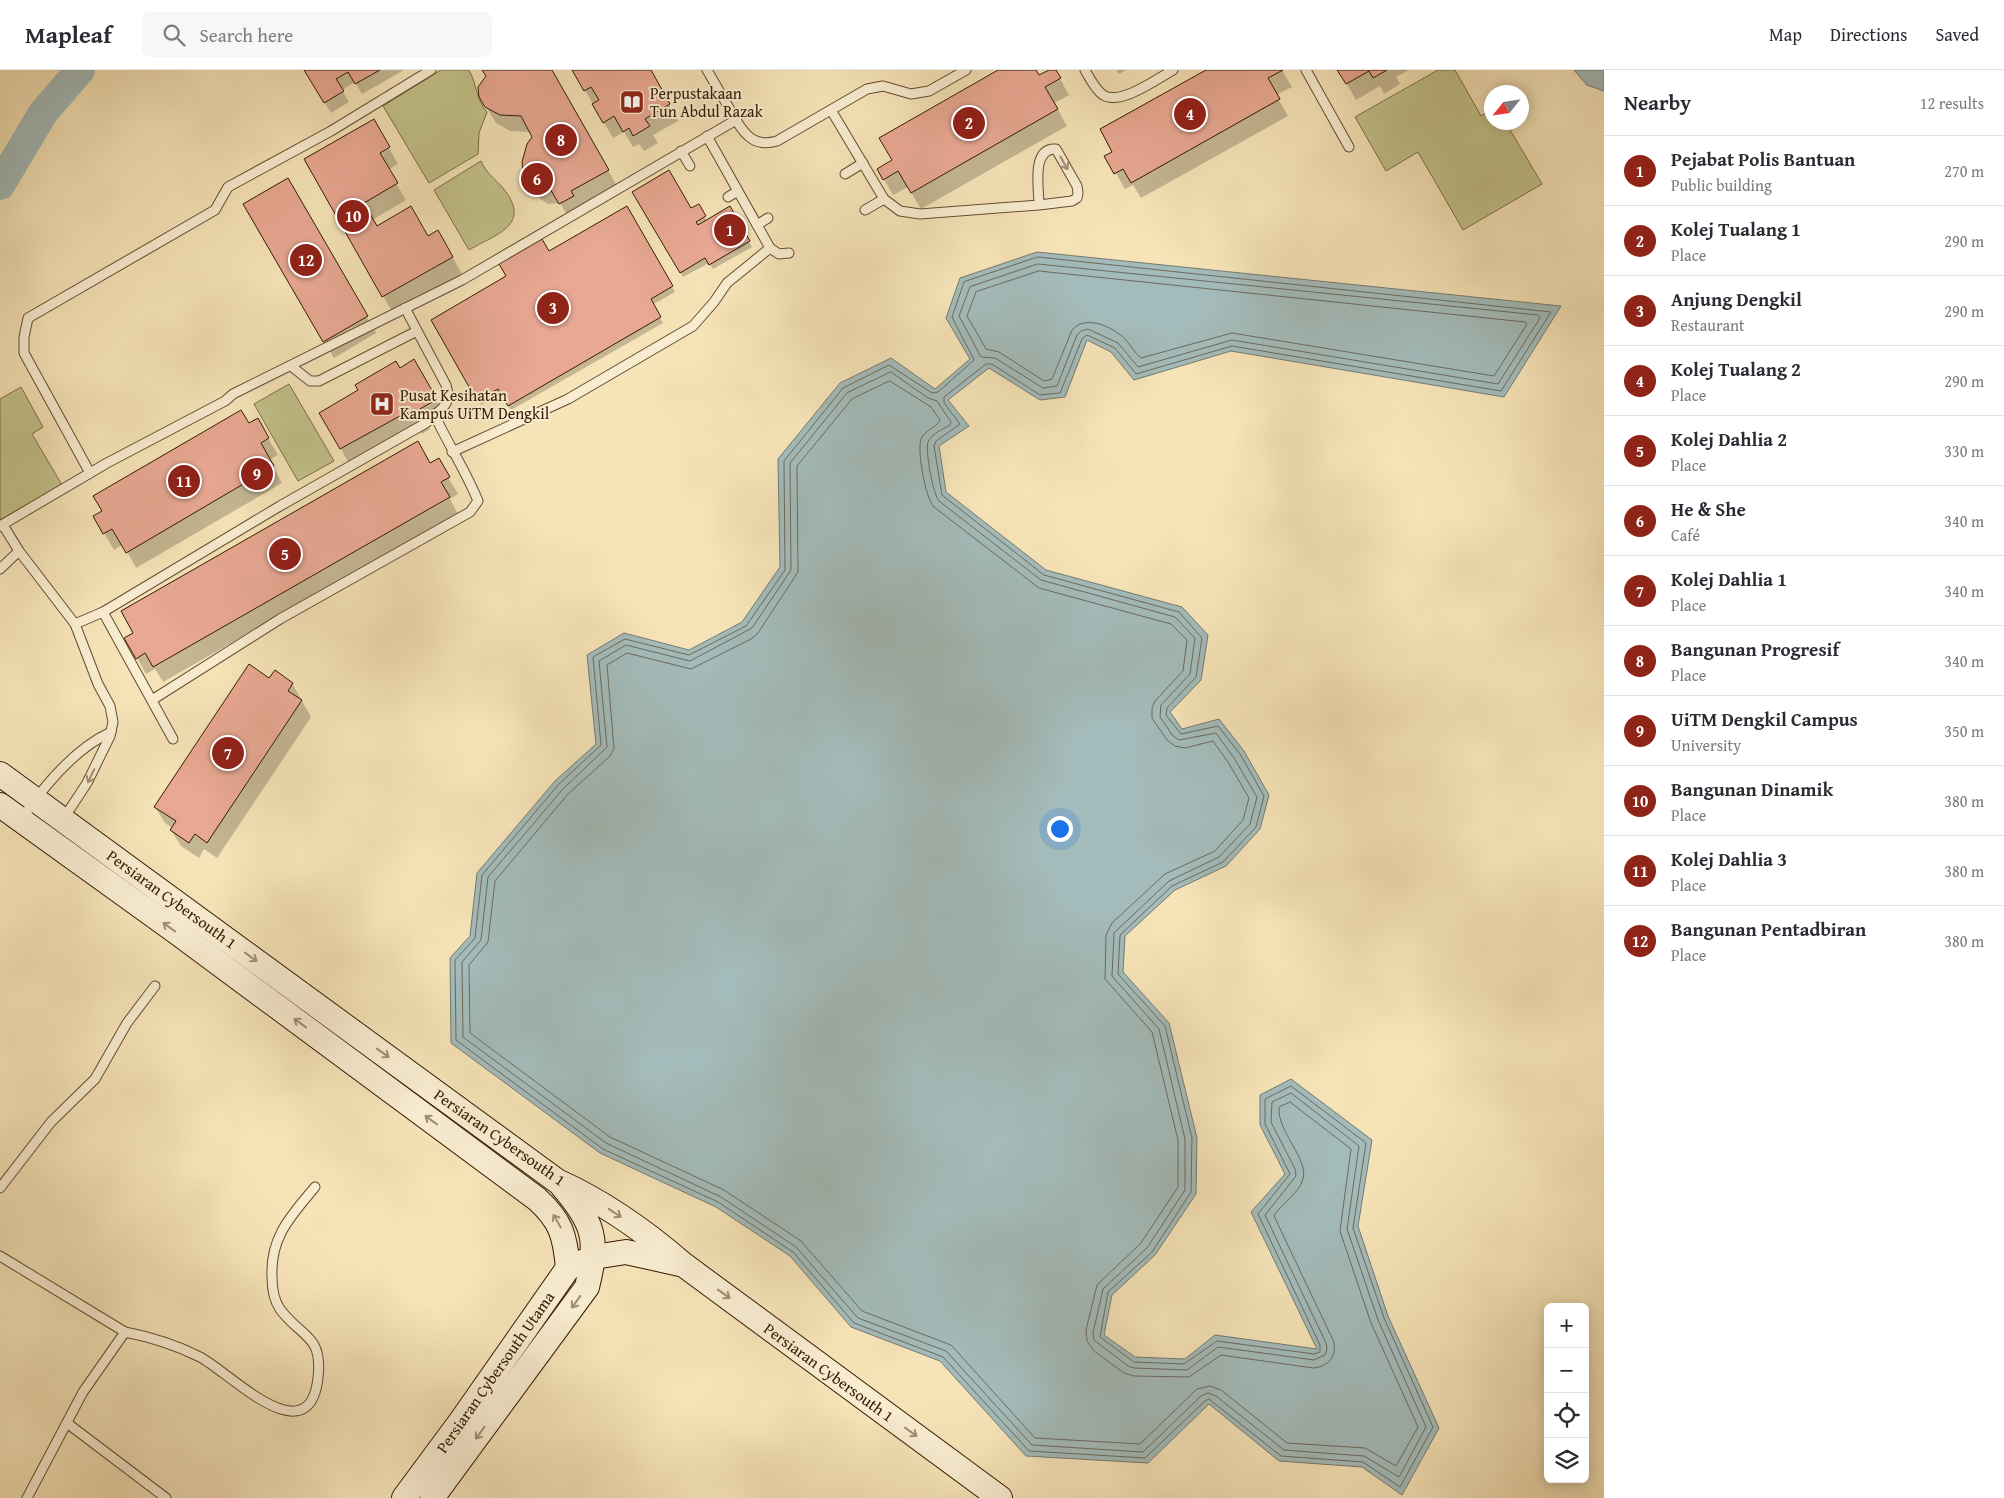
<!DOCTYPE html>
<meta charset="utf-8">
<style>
:root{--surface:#fff;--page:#f7f7f7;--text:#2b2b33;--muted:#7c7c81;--line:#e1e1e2;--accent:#8f2418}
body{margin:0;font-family:"Gentium Book Plus",serif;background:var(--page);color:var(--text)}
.controls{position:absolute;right:15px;bottom:15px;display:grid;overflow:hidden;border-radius:8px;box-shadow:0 2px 12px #0003}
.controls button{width:45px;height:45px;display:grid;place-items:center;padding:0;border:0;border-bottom:1px solid var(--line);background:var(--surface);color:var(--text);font:25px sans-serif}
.compass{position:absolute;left:1484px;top:15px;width:45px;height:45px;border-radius:50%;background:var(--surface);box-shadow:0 2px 12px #0003;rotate:240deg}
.you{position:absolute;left:1059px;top:758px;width:18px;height:18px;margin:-12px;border:4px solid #fff;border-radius:50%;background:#1a73e8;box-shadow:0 0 0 8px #1a73e833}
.badge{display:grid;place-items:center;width:32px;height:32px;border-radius:50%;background:var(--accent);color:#fff;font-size:16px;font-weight:700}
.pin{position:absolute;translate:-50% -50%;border:2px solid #fff;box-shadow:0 1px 5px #0006}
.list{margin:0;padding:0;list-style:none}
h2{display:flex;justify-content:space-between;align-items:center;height:65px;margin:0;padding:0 20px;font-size:21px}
h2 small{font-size:16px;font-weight:400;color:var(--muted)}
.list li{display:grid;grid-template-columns:32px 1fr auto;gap:15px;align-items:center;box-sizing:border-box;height:70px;padding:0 20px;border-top:1px solid var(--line)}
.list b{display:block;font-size:19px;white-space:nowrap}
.list p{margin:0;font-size:16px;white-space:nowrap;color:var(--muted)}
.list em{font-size:16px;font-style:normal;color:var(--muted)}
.icon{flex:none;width:28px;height:28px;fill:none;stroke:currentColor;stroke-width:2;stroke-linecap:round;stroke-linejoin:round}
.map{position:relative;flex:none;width:1604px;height:1428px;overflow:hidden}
header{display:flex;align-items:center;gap:30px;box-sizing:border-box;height:70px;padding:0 25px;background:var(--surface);border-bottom:1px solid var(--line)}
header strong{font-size:24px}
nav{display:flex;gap:28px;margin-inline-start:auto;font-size:18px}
.search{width:350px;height:45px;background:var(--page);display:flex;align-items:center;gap:12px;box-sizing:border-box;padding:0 18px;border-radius:8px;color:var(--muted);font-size:19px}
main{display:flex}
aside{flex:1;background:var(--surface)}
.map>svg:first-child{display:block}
.green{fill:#c3c28a;stroke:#7c6e46}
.water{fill:#a3bbba;stroke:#777a70}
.shadow{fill:#0003}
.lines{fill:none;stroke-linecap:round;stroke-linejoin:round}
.shore{stroke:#6c6a5e;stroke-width:1}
.river{stroke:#a3bbba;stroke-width:30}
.building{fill:#e8a893;stroke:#341901}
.lane-casing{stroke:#644c2f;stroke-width:11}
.secondary-casing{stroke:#341901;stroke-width:26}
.lane{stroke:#f9edd1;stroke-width:9}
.secondary{stroke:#f9edd1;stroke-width:24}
.oneway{stroke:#a08e73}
.labels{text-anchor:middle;stroke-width:4;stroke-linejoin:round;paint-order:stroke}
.poi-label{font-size:16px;fill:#341901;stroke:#f9edd1;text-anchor:start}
.street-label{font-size:16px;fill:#341901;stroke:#f9edd1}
</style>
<header>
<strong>Mapleaf</strong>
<div class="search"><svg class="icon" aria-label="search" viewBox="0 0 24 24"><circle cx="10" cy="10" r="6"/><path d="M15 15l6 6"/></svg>Search here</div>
<nav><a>Map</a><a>Directions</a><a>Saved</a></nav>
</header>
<main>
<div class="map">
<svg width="1604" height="1428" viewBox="0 0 1604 1428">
<rect width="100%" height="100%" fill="#f6e4b8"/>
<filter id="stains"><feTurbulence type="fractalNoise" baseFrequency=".004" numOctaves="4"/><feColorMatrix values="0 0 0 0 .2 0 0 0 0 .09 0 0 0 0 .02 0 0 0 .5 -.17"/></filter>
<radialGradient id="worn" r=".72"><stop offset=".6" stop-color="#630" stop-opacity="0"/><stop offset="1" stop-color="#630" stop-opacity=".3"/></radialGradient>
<g class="green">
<path d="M 441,0 L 469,0 C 477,14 476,30 487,42 L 479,63 L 478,84 L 429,113 L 383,36 Z"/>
<polygon points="1438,0 1455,0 1481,46 1491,40 1492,52 1506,53 1542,114 1463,160 1418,82 1386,101 1355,47"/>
<path d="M 481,91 C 486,103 495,109 503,118 C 533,155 496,164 469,180 L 434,120 Z"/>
<polygon points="289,314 334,391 298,411 254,334"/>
<polygon points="21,317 43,357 32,364 62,415 0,450 0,329"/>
</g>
<g class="water">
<polygon points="1574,0 1604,0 1604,21 1587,15"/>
<polygon points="1037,182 1561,236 1504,327 1231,281 1134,310 1111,282 1087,270 1065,327 1040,330 989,298 948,330 969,356 939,376 946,422 1046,500 1182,537 1208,565 1201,610 1170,642 1182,659 1219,649 1244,681 1269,725 1260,759 1226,796 1175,820 1125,866 1123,902 1169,953 1197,1068 1196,1124 1155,1185 1112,1225 1104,1265 1135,1287 1185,1289 1215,1265 1317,1279 1251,1142 1285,1104 1260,1055 1260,1025 1291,1009 1372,1070 1358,1156 1388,1246 1439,1358 1402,1425 1362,1397 1279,1391 1209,1334 1148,1393 1026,1386 940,1291 851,1257 790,1186 716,1137 600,1083 451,973 450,888 470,866 477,803 555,711 596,674 587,585 624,563 689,580 742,552 780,497 778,389 840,313 891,288 935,319 970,289 946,248 960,208"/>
</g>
<g class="shadow">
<polygon points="404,0 362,24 355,12 342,20 349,32 331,43 306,1"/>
<polygon points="484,0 551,0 617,116 570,150 560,133 548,134 539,128 529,111 534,67 531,62 510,61 496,53 480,27 487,6"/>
<polygon points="573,0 649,0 678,51 653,65 658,73 644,81 639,74 633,77 624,62 613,68"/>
<polygon points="1001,0 1035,0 1039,7 1055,0 1069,25 1054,33 1067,56 921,139 908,117 893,125 878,99 893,91"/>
<polygon points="1116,0 1126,0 1119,4"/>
<polygon points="1208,0 1282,0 1292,17 1276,25 1288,46 1141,128 1133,115 1125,119 1116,103 1114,82"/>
<polygon points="1339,0 1409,0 1396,7 1400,14 1384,24 1380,16 1356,30"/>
<polygon points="374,51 398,94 388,100 406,130 372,150 376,158 428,168 438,162 462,204 393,243 305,90"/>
<polygon points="287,110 376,263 334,288 245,134"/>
<polygon points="634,122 690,140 698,136 707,151 729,138 752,177 713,199 709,193 683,207"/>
<polygon points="626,138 675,222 652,235 663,253 511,340 501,323 481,335 432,250"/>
<polygon points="413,291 445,346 428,356 430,359 422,364 417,357 350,395 321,344"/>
<polygon points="257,350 278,385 269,390 282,413 136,498 123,474 114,480 95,447"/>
<polygon points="438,390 458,424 450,429 458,444 163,612 155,599 146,604 126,568"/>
<polygon points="270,610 292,613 311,647 217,788 204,779 199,788 181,776 171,760 172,758 165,753 155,737"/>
</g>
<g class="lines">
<g class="shore">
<polygon points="1038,187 1551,242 1501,321 1232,276 1136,304 1115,278 1087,265 1082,269 1060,323 1040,325 992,294 986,294 944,327 944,333 960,354 936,371 934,376 942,425 1044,505 1179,542 1202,568 1196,607 1167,638 1166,645 1181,664 1218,656 1240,684 1264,726 1256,757 1223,792 1172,816 1120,865 1118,904 1165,956 1192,1068 1191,1122 1152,1182 1108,1222 1100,1267 1134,1292 1184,1294 1217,1271 1314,1284 1320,1282 1320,1275 1258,1144 1290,1104 1265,1054 1265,1029 1291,1016 1366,1073 1353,1158 1384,1248 1433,1357 1400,1417 1363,1392 1281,1386 1209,1329 1205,1331 1145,1388 1029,1381 943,1287 854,1253 793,1182 718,1132 603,1079 456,970 455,890 475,868 482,805 559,714 601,675 593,587 625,569 689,585 746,556 785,500 784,391 843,318 889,295 932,323 938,322 974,290 952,247 964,212"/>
<polygon points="1038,194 1538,245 1540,248 1498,314 1232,270 1138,297 1118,273 1088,259 1081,261 1077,265 1057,316 1043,318 995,288 981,287 959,246 970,217"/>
<path d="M 1039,201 L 1525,252 L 1527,254 L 1494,306 L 1232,263 L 1141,288 C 1135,283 1131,276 1126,270 C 1114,257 1085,244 1072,260 L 1052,309 L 1044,311 L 999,282 L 986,279 L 967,246 L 976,222 Z"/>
<path d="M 891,302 L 928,328 L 937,331 L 951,352 L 950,355 C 943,359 931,364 928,372 C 925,380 933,425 939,431 L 1041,510 L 1175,547 L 1195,568 L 1190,604 L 1161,635 L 1160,647 L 1173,666 L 1179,670 L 1216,663 L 1234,688 L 1257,727 L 1250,754 L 1219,787 L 1169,811 L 1114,863 L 1112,906 L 1159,959 L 1185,1069 L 1185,1120 L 1147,1178 L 1103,1219 L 1093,1263 L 1094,1270 L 1128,1296 L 1134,1298 L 1187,1300 L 1218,1277 L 1314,1290 L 1325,1285 L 1327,1279 L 1326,1273 L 1265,1145 L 1296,1106 L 1295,1099 L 1271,1052 L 1272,1032 L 1291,1023 L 1359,1076 L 1347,1159 L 1378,1250 L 1426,1357 L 1399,1407 L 1364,1386 L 1284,1380 L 1216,1326 L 1208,1323 L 1201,1326 L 1143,1382 L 1032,1375 L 946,1281 L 858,1248 L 796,1177 L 721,1127 L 606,1073 L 463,967 L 462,892 L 481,870 L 488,807 L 563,719 L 607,677 L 599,591 L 626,575 L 690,591 L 752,558 L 791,500 L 790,393 L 847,323 Z"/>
<path d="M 890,311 L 931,337 L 940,350 C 936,358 925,360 921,369 C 917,380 925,428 934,437 L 1039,518 L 1171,554 L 1187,570 L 1183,601 L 1155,631 L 1152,638 L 1152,648 L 1167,670 L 1175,676 L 1185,678 L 1213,671 L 1228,692 L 1249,728 L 1243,750 L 1215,781 L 1165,804 L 1112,853 L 1106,865 L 1105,909 L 1152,962 L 1178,1070 L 1178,1117 L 1141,1173 L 1097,1215 L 1086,1260 L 1087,1271 L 1094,1281 L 1124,1303 L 1134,1306 L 1189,1307 L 1221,1285 L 1313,1298 C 1329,1297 1338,1285 1333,1270 L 1274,1146 C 1281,1133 1299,1124 1303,1109 C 1309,1089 1277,1062 1279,1037 L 1290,1032 L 1351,1079 L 1340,1161 L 1371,1253 L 1418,1357 L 1396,1396 L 1365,1378 L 1287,1373 L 1221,1320 L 1210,1316 L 1197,1319 L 1140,1374 L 1035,1368 L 951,1275 L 862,1241 L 801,1171 L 724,1120 L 610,1067 L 470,963 L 469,895 L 488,872 L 495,811 L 568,724 L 609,687 L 614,679 L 607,595 L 627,583 L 691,599 L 751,569 L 758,563 L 798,502 L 797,396 L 852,329 Z"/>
</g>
<polyline class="river" points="0,115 43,43 80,0"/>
</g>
<g class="building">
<polygon points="304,0 380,0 355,14 348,2 336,9 344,21 324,33"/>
<polygon points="482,0 552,0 609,100 571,121 574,126 559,134 549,117 538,118 528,112 523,102 522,92 527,74 532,67 521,46 500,45 485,37 479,27 478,17 486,6"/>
<polygon points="572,0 651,0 670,34 645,49 650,56 633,66 629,58 623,62 614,46 603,53 592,34 599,30 591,17 584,21"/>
<polygon points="998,0 1036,0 1039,5 1049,0 1056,0 1061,8 1045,17 1058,39 911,123 898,101 883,110 877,99 892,90 879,68"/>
<polygon points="1206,0 1283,0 1268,8 1280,29 1131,113 1123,99 1114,104 1104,86 1112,82 1100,59"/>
<polygon points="1337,0 1387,0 1373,8 1369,1 1346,14"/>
<polygon points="374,49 390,77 380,83 398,113 364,133 377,156 411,136 428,166 438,160 453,187 382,227 304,89"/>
<polygon points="669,100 691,138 699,134 706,146 696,152 698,155 730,136 750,171 709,195 705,188 680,203 632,122"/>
<polygon points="288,108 368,246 323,272 243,134"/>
<polygon points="627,136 673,216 651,229 661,247 508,336 498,319 477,331 431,250 506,206 499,194 542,169 549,181"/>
<polygon points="414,289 437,329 420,339 422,343 411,349 407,342 340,379 319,343 358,320 355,315 396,291 400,298"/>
<polygon points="241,340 249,353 258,348 269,368 261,373 274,396 126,483 112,459 103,464 93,446 102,441 93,426"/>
<polygon points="418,371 430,393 439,388 450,407 441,412 450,427 153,597 145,583 136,589 124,568 133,563 121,541"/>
<polygon points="249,594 269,608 275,600 293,613 288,621 302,630 207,773 195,764 189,773 170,760 176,751 154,737"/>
</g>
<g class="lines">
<defs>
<g id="lane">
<polyline points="707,0 736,50"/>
<path d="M 1085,0 C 1090,9 1095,19 1103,25 C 1120,36 1157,9 1173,0"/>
<polyline points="1306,0 1349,77"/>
<path d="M 831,40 L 884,129 L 900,141 L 920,144 L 1039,135 L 1072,131 L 1077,128 L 1078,123 L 1077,116 L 1056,79 C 1031,77 1039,119 1039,135"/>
<polyline points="707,66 770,178 779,184 789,183"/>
<polyline points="681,81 690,96"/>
<polyline points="845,104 863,93"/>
<polyline points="728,127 738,121"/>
<polyline points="865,140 884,129"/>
<polyline points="757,155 768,148"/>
<polyline points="291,296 310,311 319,311 417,261"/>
<polyline points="452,382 568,329 693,256 714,232 727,213 770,178"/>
<polyline points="90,403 24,283 24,267 28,248 215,140 228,117 331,61 431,0"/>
<polyline points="3,455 19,481 75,554 98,614 110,636 113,652 110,666 87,713 64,748"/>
<path d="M 0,456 L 107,393 L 225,331 L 233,324 L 462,210 L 736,50 C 746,67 756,77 777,71 L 867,19 L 883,16 L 911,24 L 929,21 L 966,0"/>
<polyline points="0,499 19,481"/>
<polyline points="103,542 173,669"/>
<path d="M 75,554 L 103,542 L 280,436 L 426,353 C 439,339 453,337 446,315 L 405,238"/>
<path d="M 152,630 L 280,549 L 470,442 L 478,431 C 466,401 448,374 434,344"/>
<path d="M 21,750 C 43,717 74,679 111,662"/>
<polyline points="0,1118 51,1052 95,1009 127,953 155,916"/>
<polyline points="0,1186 125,1262 83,1322 27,1428"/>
<path d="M 125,1262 C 151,1267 176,1275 200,1287 C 229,1302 309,1387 318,1308 C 323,1264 301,1268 280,1239 C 273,1229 272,1218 272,1207 C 270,1167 291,1146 315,1117"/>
<polyline points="67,1353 166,1428"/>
</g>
<g id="secondary">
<path d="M 0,704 L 557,1111 C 604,1132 646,1162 684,1195 L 1000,1428"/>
<path d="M 0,735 L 175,861 L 537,1129 C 561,1151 565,1165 568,1198"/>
<polyline points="404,1428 461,1351 568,1198 594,1187 626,1182 680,1194"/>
<path d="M 432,1428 L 587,1217 C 599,1170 594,1153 562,1116"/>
</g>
</defs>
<use href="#lane" class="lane-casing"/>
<use href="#secondary" class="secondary-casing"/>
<use href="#lane" class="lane"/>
<use href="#secondary" class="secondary"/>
</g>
<defs><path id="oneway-shaft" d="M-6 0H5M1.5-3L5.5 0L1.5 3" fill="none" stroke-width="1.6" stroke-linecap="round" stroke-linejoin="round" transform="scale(1.25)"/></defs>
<g class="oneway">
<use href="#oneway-shaft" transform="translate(1064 93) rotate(61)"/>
<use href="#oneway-shaft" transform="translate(91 706) rotate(116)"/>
<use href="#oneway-shaft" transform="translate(169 857) rotate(-144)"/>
<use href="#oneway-shaft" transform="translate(251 887) rotate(36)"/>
<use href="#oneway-shaft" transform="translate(300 953) rotate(-144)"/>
<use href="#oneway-shaft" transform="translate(383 983) rotate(36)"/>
<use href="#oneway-shaft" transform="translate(431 1050) rotate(-144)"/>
<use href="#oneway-shaft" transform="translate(615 1143) rotate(34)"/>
<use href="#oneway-shaft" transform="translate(557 1151) rotate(-120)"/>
<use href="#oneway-shaft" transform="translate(724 1224) rotate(36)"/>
<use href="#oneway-shaft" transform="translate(576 1232) rotate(126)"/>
<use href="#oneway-shaft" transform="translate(911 1362) rotate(36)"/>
<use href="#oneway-shaft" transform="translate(480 1363) rotate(126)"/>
</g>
<defs>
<symbol id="library-square" viewBox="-11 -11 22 22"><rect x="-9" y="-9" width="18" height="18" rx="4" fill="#8f2418" stroke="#f9edd1"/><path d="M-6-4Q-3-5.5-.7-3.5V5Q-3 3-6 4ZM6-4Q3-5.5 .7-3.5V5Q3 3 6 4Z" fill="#fff"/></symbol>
<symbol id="hospital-square" viewBox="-11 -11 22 22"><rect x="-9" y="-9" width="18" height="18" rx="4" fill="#8f2418" stroke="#f9edd1"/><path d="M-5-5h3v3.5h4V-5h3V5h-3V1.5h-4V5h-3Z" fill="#fff"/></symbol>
</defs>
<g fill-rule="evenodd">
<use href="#library-square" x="618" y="18" width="28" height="28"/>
<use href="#hospital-square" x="368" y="320" width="28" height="28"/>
</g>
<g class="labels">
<g class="poi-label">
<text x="650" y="29">Perpustakaan<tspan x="650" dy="18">Tun Abdul Razak</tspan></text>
<text x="400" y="331">Pusat Kesihatan<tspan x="400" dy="18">Kampus UiTM Dengkil</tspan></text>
</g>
<g class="street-label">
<text transform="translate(172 829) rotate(36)" y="6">Persiaran Cybersouth 1</text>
<text transform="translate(500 1067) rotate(35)" y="6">Persiaran Cybersouth 1</text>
<text transform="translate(495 1302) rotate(-55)" y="6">Persiaran Cybersouth Utama</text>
<text transform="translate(829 1302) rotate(36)" y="6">Persiaran Cybersouth 1</text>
</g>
</g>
<rect width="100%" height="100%" filter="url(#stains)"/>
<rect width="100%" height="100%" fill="url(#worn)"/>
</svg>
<div class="controls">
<button>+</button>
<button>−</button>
<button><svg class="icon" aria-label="locate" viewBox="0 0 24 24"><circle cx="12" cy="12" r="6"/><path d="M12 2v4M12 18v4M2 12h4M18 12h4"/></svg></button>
<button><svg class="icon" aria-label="layers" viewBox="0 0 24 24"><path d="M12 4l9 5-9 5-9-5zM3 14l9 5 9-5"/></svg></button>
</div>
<svg class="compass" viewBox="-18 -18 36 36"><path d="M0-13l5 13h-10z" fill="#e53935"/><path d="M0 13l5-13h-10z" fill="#7c7c81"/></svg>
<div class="you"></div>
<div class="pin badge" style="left:730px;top:160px">1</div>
<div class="pin badge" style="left:969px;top:53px">2</div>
<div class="pin badge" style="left:553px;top:238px">3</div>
<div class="pin badge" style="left:1190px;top:44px">4</div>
<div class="pin badge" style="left:285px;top:484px">5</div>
<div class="pin badge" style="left:537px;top:109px">6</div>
<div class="pin badge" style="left:228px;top:683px">7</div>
<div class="pin badge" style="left:561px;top:70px">8</div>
<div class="pin badge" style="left:257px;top:404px">9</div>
<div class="pin badge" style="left:353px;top:146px">10</div>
<div class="pin badge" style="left:184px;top:411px">11</div>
<div class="pin badge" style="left:306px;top:190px">12</div>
</div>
<aside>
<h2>Nearby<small>12 results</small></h2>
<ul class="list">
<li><span class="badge">1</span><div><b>Pejabat Polis Bantuan</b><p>Public building</p></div><em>270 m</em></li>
<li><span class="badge">2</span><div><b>Kolej Tualang 1</b><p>Place</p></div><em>290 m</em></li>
<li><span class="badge">3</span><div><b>Anjung Dengkil</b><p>Restaurant</p></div><em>290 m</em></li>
<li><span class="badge">4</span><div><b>Kolej Tualang 2</b><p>Place</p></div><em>290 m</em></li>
<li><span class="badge">5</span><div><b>Kolej Dahlia 2</b><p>Place</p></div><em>330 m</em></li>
<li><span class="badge">6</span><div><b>He &amp; She</b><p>Café</p></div><em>340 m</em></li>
<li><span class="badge">7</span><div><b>Kolej Dahlia 1</b><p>Place</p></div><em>340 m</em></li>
<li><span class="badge">8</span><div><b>Bangunan Progresif</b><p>Place</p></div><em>340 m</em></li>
<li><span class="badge">9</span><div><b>UiTM Dengkil Campus</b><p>University</p></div><em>350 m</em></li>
<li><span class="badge">10</span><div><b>Bangunan Dinamik</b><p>Place</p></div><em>380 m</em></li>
<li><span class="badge">11</span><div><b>Kolej Dahlia 3</b><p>Place</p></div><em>380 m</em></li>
<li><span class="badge">12</span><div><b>Bangunan Pentadbiran</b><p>Place</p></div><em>380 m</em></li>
</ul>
</aside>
</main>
